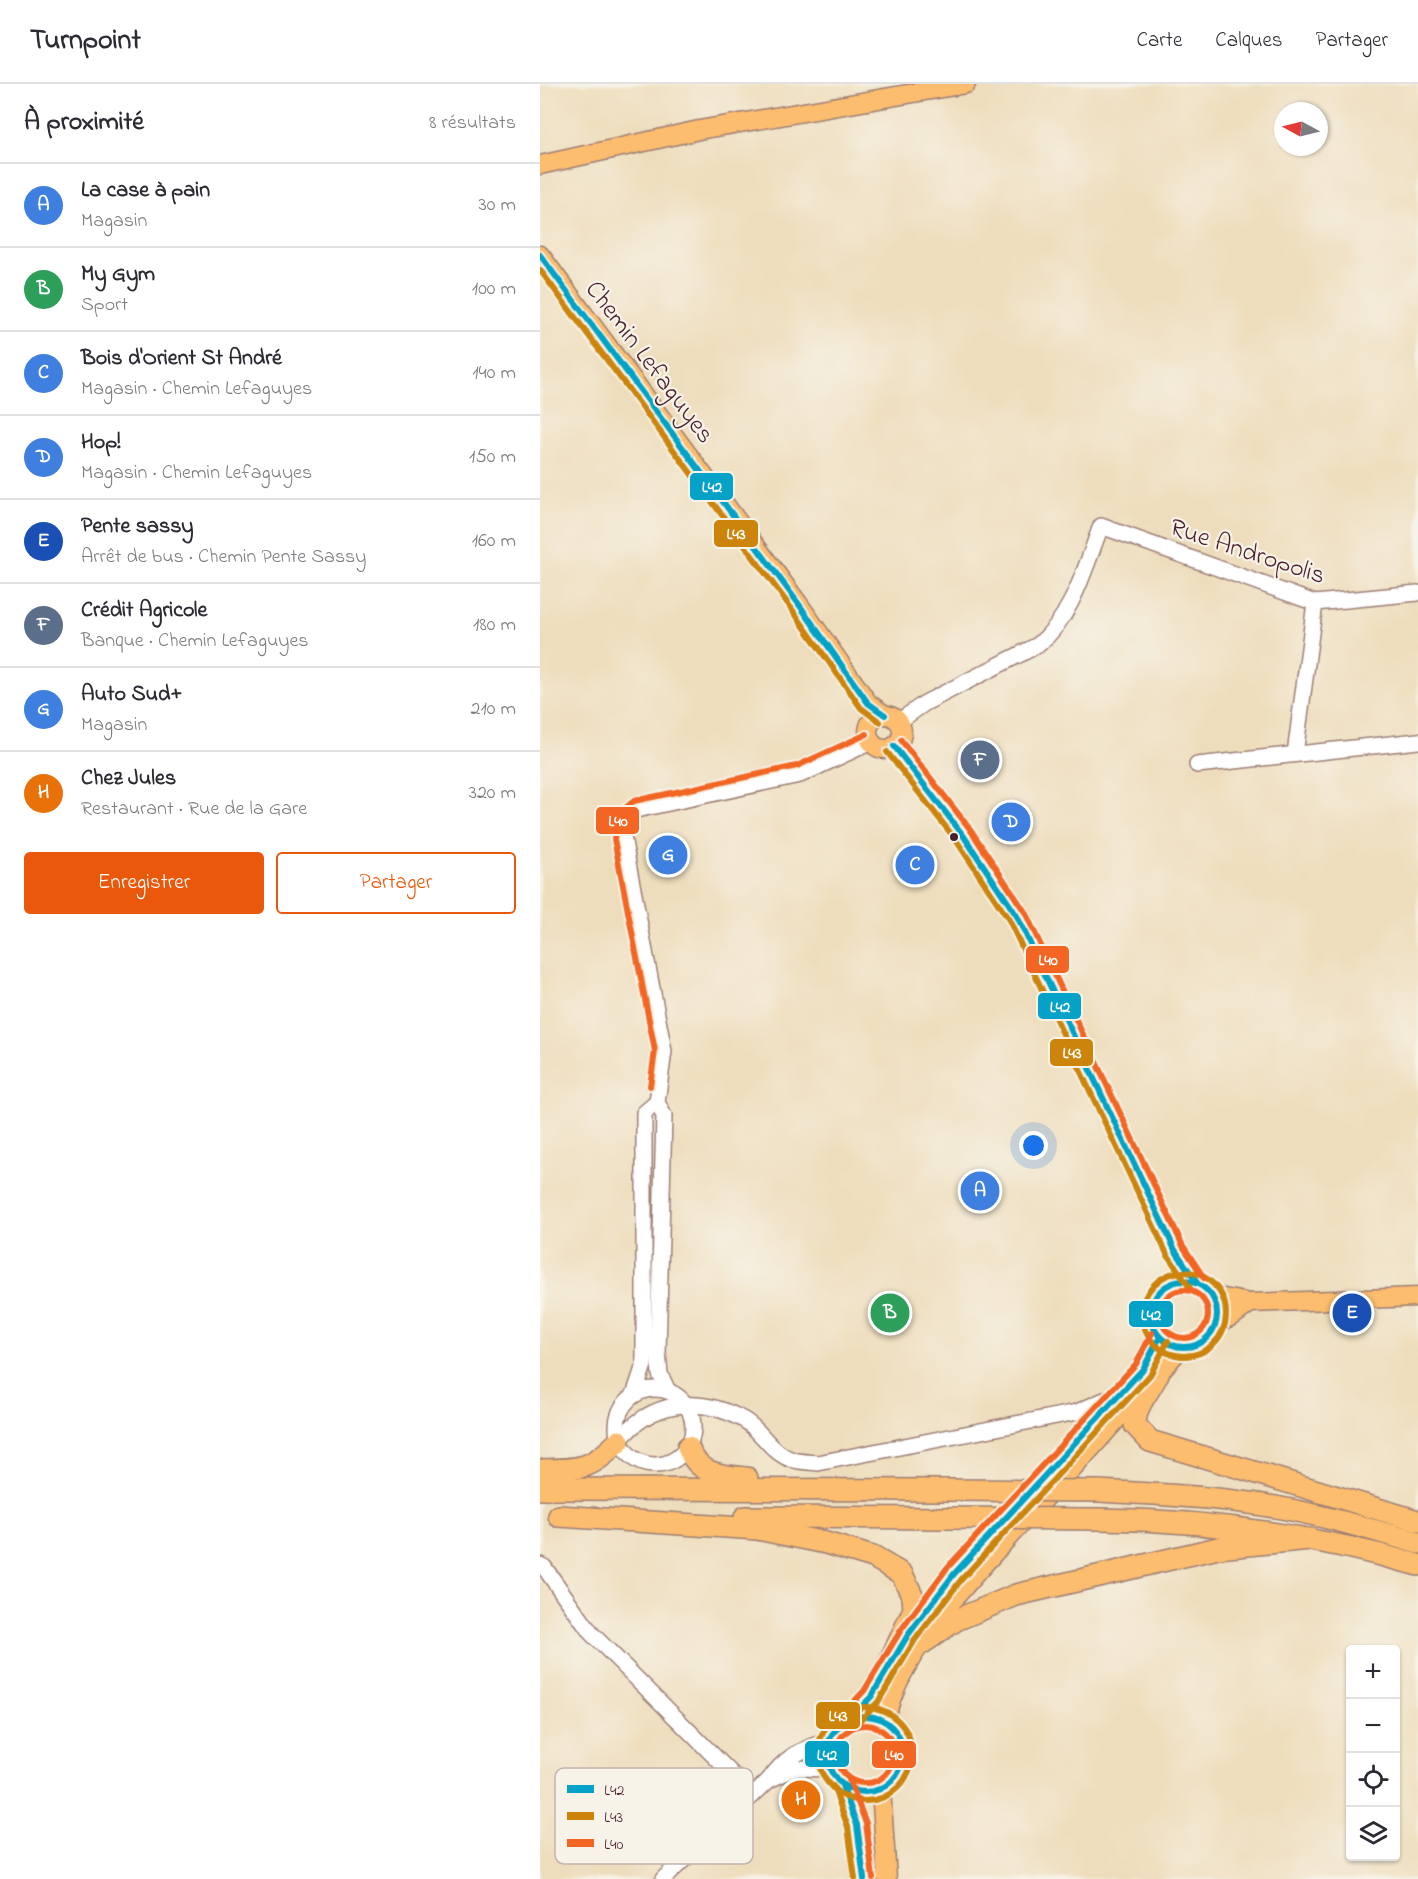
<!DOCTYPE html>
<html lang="fr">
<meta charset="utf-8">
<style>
:root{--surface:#fff;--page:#f7f7f7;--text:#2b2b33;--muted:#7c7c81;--line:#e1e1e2;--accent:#ea580c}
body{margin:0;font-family:"Indie Flower",sans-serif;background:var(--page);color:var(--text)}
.controls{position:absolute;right:18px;bottom:18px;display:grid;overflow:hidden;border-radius:6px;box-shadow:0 2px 4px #0004}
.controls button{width:54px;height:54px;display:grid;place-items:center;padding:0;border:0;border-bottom:2px solid var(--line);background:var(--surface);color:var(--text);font:30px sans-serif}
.compass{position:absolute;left:734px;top:18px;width:54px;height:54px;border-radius:50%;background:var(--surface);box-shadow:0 2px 4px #0004;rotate:277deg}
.you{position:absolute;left:494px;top:1062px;width:21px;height:21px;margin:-15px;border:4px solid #fff;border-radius:50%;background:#1a73e8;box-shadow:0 0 0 9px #1a73e833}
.badge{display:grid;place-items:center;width:39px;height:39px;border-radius:50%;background:var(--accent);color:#fff;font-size:20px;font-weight:700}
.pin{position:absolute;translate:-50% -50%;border:3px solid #fff;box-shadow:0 2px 6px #0006}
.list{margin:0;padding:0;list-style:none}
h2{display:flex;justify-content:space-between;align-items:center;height:78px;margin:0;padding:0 24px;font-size:26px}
h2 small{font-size:20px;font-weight:400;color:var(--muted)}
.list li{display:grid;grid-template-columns:39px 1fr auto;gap:18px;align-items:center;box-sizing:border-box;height:84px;padding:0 24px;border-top:2px solid var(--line)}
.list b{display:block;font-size:22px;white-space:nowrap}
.list p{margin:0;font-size:20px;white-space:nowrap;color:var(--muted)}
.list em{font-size:20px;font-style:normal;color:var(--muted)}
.actions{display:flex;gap:12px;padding:18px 24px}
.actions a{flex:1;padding:14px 0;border:2px solid var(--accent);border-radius:6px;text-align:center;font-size:21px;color:var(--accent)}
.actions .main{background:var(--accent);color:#fff}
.icon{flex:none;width:33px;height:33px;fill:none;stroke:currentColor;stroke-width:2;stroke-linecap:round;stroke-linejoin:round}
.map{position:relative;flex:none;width:878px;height:1795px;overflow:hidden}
header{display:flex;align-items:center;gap:36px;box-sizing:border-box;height:84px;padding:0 30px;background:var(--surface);border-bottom:2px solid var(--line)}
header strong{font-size:28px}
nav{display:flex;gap:33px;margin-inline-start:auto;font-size:21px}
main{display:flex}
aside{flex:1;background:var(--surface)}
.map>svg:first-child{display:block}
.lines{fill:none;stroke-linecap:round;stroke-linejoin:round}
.minor-casing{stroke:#9c7e74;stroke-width:18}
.major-casing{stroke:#9c7e74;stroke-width:21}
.highway-casing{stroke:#9c7e74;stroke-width:24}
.minor{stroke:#fff;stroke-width:15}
.major{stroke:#fcbd6e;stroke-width:18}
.highway{stroke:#fcbd6e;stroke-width:21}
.highway-bridge-casing{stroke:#9c7e74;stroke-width:24;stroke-linecap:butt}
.highway-bridge{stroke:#fcbd6e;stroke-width:21}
.bus-1-casing{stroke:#f7f3e8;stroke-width:10}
.bus-2-casing{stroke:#f7f3e8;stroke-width:10}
.bus-3-casing{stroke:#f7f3e8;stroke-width:10}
.bus-1{stroke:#04a2c6;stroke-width:6}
.bus-2{stroke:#cc840b;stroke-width:6}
.bus-3{stroke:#f26522;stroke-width:6}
.bus-dot{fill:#4a1f2b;stroke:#f7f3e8;stroke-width:2}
.labels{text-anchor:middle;stroke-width:4.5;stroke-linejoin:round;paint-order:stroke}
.street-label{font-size:26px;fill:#4a1f2b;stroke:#f7f3e8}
.key{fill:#f7f3e8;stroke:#c3b3af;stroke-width:1.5}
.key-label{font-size:16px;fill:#4a1f2b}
.line-badge{stroke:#f7f3e8;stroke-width:2}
.badge-label{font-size:16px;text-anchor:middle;font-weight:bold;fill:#fff}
</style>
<header>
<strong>Turnpoint</strong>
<nav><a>Carte</a><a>Calques</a><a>Partager</a></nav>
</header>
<main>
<aside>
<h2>À proximité<small>8 résultats</small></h2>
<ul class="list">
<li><span class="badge" style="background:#3f7fe0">A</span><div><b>La case à pain</b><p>Magasin</p></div><em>30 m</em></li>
<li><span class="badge" style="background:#2e9e5b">B</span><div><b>My Gym</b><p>Sport</p></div><em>100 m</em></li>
<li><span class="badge" style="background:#3f7fe0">C</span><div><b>Bois d'Orient St André</b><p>Magasin · Chemin Lefaguyes</p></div><em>140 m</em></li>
<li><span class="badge" style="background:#3f7fe0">D</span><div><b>Hop!</b><p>Magasin · Chemin Lefaguyes</p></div><em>150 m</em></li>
<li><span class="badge" style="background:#1a4fb4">E</span><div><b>Pente sassy</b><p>Arrêt de bus · Chemin Pente Sassy</p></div><em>160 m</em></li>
<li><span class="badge" style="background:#5c6f8a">F</span><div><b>Crédit Agricole</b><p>Banque · Chemin Lefaguyes</p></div><em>180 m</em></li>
<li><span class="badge" style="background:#3f7fe0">G</span><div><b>Auto Sud+</b><p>Magasin</p></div><em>210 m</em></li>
<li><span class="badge" style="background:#e8710a">H</span><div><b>Chez Jules</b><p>Restaurant · Rue de la Gare</p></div><em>320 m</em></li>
</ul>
<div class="actions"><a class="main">Enregistrer</a><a>Partager</a></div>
</aside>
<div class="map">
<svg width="878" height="1795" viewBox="0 0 878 1795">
<rect width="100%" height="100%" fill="#f7f3e8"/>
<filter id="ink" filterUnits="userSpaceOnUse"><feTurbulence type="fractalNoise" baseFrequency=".0167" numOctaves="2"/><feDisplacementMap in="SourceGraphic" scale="12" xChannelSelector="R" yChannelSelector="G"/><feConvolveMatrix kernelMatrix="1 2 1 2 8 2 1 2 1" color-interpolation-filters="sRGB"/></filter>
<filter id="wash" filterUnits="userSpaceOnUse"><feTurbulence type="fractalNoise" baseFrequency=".008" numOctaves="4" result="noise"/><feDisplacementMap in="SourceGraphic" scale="24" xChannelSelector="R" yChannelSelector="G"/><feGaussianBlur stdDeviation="1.35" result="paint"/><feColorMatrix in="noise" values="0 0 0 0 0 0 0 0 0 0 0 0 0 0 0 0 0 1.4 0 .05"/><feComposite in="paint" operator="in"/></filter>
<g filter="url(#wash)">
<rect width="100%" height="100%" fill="#eeddbc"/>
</g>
<g filter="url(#ink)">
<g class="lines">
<defs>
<g id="minor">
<path d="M 358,638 L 385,619 L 498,561 C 533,532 545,483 561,442 L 775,519 L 878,509"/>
<polyline points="755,670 775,519"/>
<polyline points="657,681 878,657"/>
<circle cx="115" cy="1343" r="38"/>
<path d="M 128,1307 L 120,1290 L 118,1269 L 124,1032 L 117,1018 L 124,967 L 83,753 C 83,740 86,734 96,726 L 260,691 L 331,658"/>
<polyline points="94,1311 104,1281 104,1029 117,1018"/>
<path d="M 79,1357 C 111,1316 159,1311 204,1336 C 221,1346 231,1368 250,1375 C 259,1378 269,1378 278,1379 L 537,1328 L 580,1309"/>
<polyline points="0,1481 4,1483 51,1549 213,1711"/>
<polyline points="229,1696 256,1684 290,1685"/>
<path d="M 123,1795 L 229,1696 C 247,1670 261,1667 289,1656"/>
</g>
<g id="major">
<polyline points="0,81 159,46 426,0"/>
<polyline points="0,171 258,519 328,619 345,631"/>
<circle cx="345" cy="648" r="17"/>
<polyline points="354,662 423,751 477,832 635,1166 657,1199"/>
<circle cx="644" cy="1230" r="33"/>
<polyline points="673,1212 710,1219 878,1213"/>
<polyline points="676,1240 694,1231 710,1219"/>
<polyline points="368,1551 431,1471 603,1285 620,1253"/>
<circle cx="325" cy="1670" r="38"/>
<polyline points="310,1634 331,1613 352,1577"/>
<path d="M 345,1637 C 360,1556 473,1450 530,1388 C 567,1347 604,1304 642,1263"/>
<polyline points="301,1699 317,1741 324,1795"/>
<polyline points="341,1704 347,1795"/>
</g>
<g id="highway">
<path d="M 618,1290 C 610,1307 595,1321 595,1341 L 610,1357 L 878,1437"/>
<path d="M 148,1363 C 158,1391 181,1392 207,1394"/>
<path d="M 0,1386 C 40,1385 49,1387 79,1357"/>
<polyline points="0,1405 405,1406"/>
<path d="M 560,1407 C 604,1410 649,1411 694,1417 C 757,1424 817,1441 878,1459"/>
<polyline points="19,1432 217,1445 286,1459 333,1473 362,1490 373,1513 374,1525 345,1588"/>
<polyline points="205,1433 405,1434"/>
<path d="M 561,1435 C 669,1436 775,1452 878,1481"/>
<polyline points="381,1560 416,1536 476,1511 678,1464 770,1455"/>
</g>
</defs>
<use href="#minor" class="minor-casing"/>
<use href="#major" class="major-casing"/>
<use href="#highway" class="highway-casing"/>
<use href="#minor" class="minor"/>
<use href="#major" class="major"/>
<use href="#highway" class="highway"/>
<defs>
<g id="highway-bridge">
<polyline points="405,1406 560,1407"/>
<polyline points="405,1434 561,1435"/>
</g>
</defs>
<use href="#highway-bridge" class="highway-bridge-casing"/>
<use href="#highway-bridge" class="highway-bridge"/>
<defs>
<g id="bus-1">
<polyline points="0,171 258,519 328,619 345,631"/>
<polyline points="354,662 423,751 477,832 635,1166 657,1199"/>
<circle cx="644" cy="1230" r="33"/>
<circle cx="325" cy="1670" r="38"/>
<polyline points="310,1634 331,1613 368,1551 414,1490 603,1285 620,1253"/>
<polyline points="301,1699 317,1741 324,1795"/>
</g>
<g id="bus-2">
<polyline points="0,186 251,524 321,624 340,638"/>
<polyline points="347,668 416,756 469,836 627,1170 650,1204"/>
<circle cx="644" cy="1230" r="42"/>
<circle cx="325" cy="1670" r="47"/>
<polyline points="316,1640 338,1618 375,1556 421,1496 610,1291 628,1257"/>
<polyline points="293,1702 308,1743 315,1795"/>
</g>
<g id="bus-3">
<polyline points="361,656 430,745 485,828 643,1162 664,1194"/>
<polyline points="110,1002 115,967 74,755 79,729 94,717 257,682 327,650"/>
<circle cx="644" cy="1230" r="24"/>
<polyline points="304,1628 324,1607 361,1546 407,1484 596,1280 612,1249"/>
<circle cx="325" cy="1670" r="29"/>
<polyline points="309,1696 326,1739 333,1794"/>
</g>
</defs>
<use href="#bus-1" class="bus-1-casing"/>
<use href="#bus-2" class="bus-2-casing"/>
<use href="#bus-3" class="bus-3-casing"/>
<use href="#bus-1" class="bus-1"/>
<use href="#bus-2" class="bus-2"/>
<use href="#bus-3" class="bus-3"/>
</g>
</g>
<circle class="bus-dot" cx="414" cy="753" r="5"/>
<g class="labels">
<g class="street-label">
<text transform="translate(111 277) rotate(53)" y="9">Chemin Lefaguyes</text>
<text transform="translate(708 466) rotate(18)" y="9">Rue Andropolis</text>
</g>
</g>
<rect x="15" y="1684" width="198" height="96" rx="9" class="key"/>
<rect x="27" y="1701" width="27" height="8" fill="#04a2c6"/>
<rect x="27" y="1728" width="27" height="8" fill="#cc840b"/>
<rect x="27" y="1755" width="27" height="8" fill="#f26522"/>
<g class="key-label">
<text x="64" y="1711">L42</text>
<text x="64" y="1738">L43</text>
<text x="64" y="1765">L40</text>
</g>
<g class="line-badge">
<rect x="149" y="388" width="45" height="29" rx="6" fill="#04a2c6"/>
<rect x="173" y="435" width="46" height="29" rx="6" fill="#cc840b"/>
<rect x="55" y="722" width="45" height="29" rx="6" fill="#f26522"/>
<rect x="485" y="861" width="45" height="29" rx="6" fill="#f26522"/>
<rect x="497" y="908" width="45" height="28" rx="6" fill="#04a2c6"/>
<rect x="509" y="954" width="45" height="29" rx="6" fill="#cc840b"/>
<rect x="588" y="1216" width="46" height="28" rx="6" fill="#04a2c6"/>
<rect x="275" y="1617" width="46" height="29" rx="6" fill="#cc840b"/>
<rect x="264" y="1656" width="46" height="28" rx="6" fill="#04a2c6"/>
<rect x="331" y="1656" width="46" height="29" rx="6" fill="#f26522"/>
</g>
<g class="badge-label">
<text x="172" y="408">L42</text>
<text x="196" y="455">L43</text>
<text x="78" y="742">L40</text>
<text x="508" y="881">L40</text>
<text x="520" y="928">L42</text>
<text x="532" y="974">L43</text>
<text x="611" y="1236">L42</text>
<text x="298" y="1637">L43</text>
<text x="287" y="1676">L42</text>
<text x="354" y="1676">L40</text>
</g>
</svg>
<div class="controls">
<button>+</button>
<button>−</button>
<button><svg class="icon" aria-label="locate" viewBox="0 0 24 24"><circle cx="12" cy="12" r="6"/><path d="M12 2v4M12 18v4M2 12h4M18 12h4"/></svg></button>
<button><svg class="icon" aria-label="layers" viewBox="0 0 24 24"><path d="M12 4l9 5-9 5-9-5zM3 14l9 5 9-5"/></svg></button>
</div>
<svg class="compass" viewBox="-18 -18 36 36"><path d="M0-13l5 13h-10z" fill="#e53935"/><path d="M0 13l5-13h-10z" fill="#7c7c81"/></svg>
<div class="you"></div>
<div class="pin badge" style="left:440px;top:1107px;background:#3f7fe0">A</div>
<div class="pin badge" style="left:350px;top:1229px;background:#2e9e5b">B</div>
<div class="pin badge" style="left:375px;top:781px;background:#3f7fe0">C</div>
<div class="pin badge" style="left:471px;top:738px;background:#3f7fe0">D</div>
<div class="pin badge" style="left:812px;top:1229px;background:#1a4fb4">E</div>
<div class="pin badge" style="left:440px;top:676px;background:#5c6f8a">F</div>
<div class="pin badge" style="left:128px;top:771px;background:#3f7fe0">G</div>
<div class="pin badge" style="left:261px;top:1716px;background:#e8710a">H</div>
</div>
</main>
